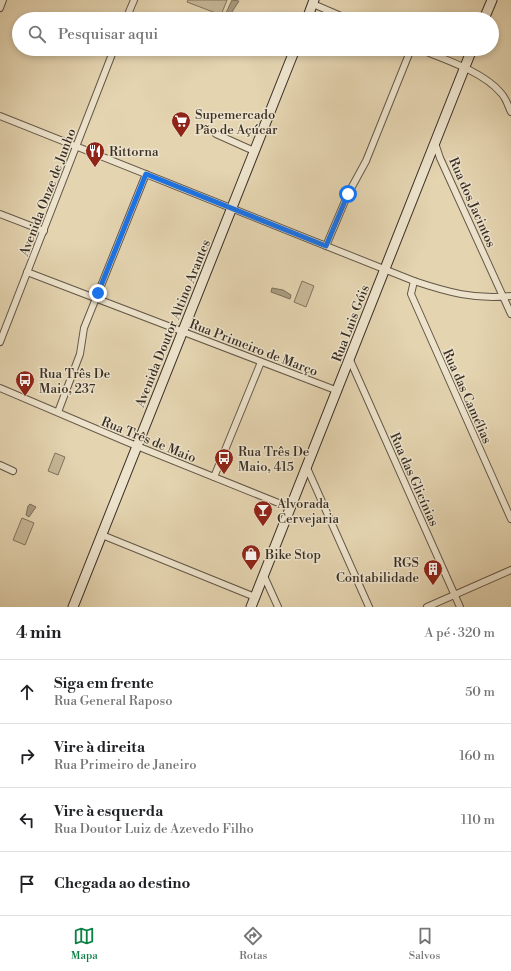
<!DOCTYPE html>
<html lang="pt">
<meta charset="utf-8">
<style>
:root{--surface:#fff;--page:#f2f2f2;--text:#202124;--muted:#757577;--line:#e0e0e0;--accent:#0b8043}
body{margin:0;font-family:"Libre Bodoni",serif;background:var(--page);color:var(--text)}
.stop{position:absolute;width:12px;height:12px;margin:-9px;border:3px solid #1a73e8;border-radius:50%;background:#fff}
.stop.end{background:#1a73e8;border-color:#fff;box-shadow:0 1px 4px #0008}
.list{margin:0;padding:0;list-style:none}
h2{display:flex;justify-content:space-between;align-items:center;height:52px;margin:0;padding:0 16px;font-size:17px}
h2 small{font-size:13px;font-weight:400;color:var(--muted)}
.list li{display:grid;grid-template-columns:26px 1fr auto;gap:12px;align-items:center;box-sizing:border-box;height:64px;padding:0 16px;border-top:1px solid var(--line)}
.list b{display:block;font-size:15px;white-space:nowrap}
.list p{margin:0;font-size:13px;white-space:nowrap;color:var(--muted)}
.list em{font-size:13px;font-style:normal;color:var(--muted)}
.icon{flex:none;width:22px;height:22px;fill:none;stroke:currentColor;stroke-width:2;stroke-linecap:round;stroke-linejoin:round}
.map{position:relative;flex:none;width:511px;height:607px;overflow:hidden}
.search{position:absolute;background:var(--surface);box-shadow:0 2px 6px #0003;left:12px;right:12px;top:12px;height:44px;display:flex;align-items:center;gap:10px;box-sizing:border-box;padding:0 14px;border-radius:22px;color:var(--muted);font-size:15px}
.sheet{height:308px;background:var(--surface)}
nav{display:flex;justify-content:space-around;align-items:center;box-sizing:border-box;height:56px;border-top:1px solid var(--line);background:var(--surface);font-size:11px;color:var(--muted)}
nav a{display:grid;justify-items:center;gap:2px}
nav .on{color:var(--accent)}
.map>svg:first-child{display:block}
.pitch{fill:#c7b898;stroke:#80745e}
.water{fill:#aa9c81;stroke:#7d705c}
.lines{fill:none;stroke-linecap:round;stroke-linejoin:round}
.street-casing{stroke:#645848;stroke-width:8}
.secondary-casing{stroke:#392f25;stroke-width:11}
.street{stroke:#ede3cc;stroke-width:6}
.secondary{stroke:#ede3cc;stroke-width:9}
.route{stroke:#1a73e8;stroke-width:5}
.labels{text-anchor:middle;stroke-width:3;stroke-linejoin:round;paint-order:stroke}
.poi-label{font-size:13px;fill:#392f25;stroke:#ede3cc;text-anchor:start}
.street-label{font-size:13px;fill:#392f25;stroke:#ede3cc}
</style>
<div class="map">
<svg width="511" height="607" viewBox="0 0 511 607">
<rect width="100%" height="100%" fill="#e4d4b0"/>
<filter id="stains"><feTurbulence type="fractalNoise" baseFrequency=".005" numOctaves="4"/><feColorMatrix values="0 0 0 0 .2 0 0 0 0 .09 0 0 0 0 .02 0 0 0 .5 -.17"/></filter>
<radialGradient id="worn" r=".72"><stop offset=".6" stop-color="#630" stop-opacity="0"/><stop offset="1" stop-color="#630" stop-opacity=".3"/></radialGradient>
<g class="pitch">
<polygon points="188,0 227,0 221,15 187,2"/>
<polygon points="302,281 314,286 306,307 294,302"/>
<polygon points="55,453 65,457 58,475 48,471"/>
<polygon points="22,518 34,523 25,545 13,540"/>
</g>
<g class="water">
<polygon points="232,0 239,1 230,15 226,13"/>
<polygon points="272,288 283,290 291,295 290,299 271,292"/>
<polygon points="30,504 36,507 29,517 26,515 28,506"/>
</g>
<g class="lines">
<defs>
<g id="street">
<polyline points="313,4 348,19"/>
<polyline points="0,8 3,0"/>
<polyline points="126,19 134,0"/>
<path d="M 419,49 C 444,59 484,72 501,93 C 506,98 508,106 511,112"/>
<path d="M 0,116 L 414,281 C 447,292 475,300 511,296"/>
<polyline points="216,134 254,151"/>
<polyline points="435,143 440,158 511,314"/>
<polyline points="0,214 44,231"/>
<polyline points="326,246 348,194 366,161 411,49"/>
<polyline points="27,272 338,391"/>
<polyline points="414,281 411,294 511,519"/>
<polyline points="0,342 114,49"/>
<polyline points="350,360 460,607"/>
<polyline points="0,388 127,442 291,508"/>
<polyline points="58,412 80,354 84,328 146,174"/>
<polyline points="0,465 13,471"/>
<polyline points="307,468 369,607"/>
<polyline points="214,477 261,362"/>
<polyline points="102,535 255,597"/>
<polyline points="264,576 278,607"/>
<polyline points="427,607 511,570"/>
</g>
<g id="secondary">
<polyline points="307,19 314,0"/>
<polyline points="484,19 492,0"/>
<polyline points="73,607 295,49"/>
<polyline points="251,607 472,49"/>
</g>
</defs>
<use href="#street" class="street-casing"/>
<use href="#secondary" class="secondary-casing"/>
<use href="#street" class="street"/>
<use href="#secondary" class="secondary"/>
</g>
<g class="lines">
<polyline class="route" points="98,293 146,174 326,246 348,194"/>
</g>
<defs>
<symbol id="supermarket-pin" viewBox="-11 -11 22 30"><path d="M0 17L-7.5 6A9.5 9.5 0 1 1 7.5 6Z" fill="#8f2418" stroke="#ede3cc"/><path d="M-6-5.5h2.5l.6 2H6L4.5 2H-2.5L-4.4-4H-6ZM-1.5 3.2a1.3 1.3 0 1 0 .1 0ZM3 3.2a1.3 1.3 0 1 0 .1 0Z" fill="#fff"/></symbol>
<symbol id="restaurant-pin" viewBox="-11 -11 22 30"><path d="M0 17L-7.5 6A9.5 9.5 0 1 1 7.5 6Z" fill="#8f2418" stroke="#ede3cc"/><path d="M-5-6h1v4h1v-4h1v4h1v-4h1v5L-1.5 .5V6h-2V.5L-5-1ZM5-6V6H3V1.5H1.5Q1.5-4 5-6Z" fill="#fff"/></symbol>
<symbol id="bus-pin" viewBox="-11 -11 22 30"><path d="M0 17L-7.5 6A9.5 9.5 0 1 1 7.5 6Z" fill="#8f2418" stroke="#ede3cc"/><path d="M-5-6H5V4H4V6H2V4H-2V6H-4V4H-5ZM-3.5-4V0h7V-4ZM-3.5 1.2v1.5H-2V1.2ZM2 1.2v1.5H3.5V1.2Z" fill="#fff"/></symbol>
<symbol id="bar-pin" viewBox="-11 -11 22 30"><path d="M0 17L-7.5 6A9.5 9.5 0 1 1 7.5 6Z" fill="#8f2418" stroke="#ede3cc"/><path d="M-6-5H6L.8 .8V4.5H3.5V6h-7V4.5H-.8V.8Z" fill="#fff"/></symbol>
<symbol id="shop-pin" viewBox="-11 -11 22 30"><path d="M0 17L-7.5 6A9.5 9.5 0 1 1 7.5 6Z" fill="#8f2418" stroke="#ede3cc"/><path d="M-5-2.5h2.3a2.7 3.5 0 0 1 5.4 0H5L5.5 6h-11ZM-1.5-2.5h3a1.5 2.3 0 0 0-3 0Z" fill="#fff"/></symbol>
<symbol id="building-pin" viewBox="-11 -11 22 30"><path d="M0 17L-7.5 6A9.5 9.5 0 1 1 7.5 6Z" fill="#8f2418" stroke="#ede3cc"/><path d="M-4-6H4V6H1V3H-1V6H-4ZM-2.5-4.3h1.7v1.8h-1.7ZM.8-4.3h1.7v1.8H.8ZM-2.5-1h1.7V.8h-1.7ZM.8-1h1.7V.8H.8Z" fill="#fff"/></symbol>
</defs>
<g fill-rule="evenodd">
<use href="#supermarket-pin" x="170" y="110" width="22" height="30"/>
<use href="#restaurant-pin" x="84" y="140" width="22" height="30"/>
<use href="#bus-pin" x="14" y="369" width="22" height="30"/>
<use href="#bus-pin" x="213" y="447" width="22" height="30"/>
<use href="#bar-pin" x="252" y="499" width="22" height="30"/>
<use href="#shop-pin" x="240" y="543" width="22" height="30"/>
<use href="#building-pin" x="422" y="558" width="22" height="30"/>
</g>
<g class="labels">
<g class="poi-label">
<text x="195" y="119">Supemercado<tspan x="195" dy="15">Pão de Açúcar</tspan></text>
<text x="109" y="156">Rittorna</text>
<text x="39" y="378">Rua Três De<tspan x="39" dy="15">Maio, 237</tspan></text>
<text x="238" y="456">Rua Três De<tspan x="238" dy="15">Maio, 415</tspan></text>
<text x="277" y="508">Alvorada<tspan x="277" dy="15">Cervejaria</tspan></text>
<text x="265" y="559">Bike Stop</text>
<text x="419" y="567" text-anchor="end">RGS<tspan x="419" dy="15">Contabilidade</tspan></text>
</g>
<g class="street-label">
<text transform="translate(47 192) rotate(-69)" y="5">Avenida Onze de Junho</text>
<text transform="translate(473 202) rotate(66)" y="5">Rua dos Jacintos</text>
<text transform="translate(172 323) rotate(-68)" y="5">Avenida Doutor Altino Arantes</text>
<text transform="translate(350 323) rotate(-69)" y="5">Rua Luis Góis</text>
<text transform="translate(254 347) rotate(21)" y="5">Rua Primeiro de Março</text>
<text transform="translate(468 396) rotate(66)" y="5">Rua das Camélias</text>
<text transform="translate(149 439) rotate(22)" y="5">Rua Três de Maio</text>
<text transform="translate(415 479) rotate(66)" y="5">Rua das Glicínias</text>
</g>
</g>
<rect width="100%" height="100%" filter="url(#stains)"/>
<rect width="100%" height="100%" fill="url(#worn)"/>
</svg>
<div class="stop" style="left:348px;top:194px"></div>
<div class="stop end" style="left:98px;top:293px"></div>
<div class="search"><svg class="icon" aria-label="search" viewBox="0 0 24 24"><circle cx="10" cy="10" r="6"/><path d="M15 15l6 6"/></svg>Pesquisar aqui</div>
</div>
<section class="sheet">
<h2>4 min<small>A pé · 320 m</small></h2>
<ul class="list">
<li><svg class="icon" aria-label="ahead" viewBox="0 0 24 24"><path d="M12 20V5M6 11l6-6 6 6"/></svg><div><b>Siga em frente</b><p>Rua General Raposo</p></div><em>50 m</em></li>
<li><svg class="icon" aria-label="right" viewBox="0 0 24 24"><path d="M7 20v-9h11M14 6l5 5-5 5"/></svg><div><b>Vire à direita</b><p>Rua Primeiro de Janeiro</p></div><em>160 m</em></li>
<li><svg class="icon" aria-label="left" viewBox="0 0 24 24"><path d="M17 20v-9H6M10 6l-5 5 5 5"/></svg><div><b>Vire à esquerda</b><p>Rua Doutor Luiz de Azevedo Filho</p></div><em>110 m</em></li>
<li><svg class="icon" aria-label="arrive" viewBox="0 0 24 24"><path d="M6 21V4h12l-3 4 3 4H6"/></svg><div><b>Chegada ao destino</b></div></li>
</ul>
</section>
<nav>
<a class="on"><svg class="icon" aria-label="map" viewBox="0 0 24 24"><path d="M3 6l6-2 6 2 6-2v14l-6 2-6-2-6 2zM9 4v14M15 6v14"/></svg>Mapa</a>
<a><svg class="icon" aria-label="directions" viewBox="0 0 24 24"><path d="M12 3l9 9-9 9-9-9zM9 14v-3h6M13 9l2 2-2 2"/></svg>Rotas</a>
<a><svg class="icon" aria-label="saved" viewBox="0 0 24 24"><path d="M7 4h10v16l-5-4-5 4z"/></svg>Salvos</a>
</nav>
